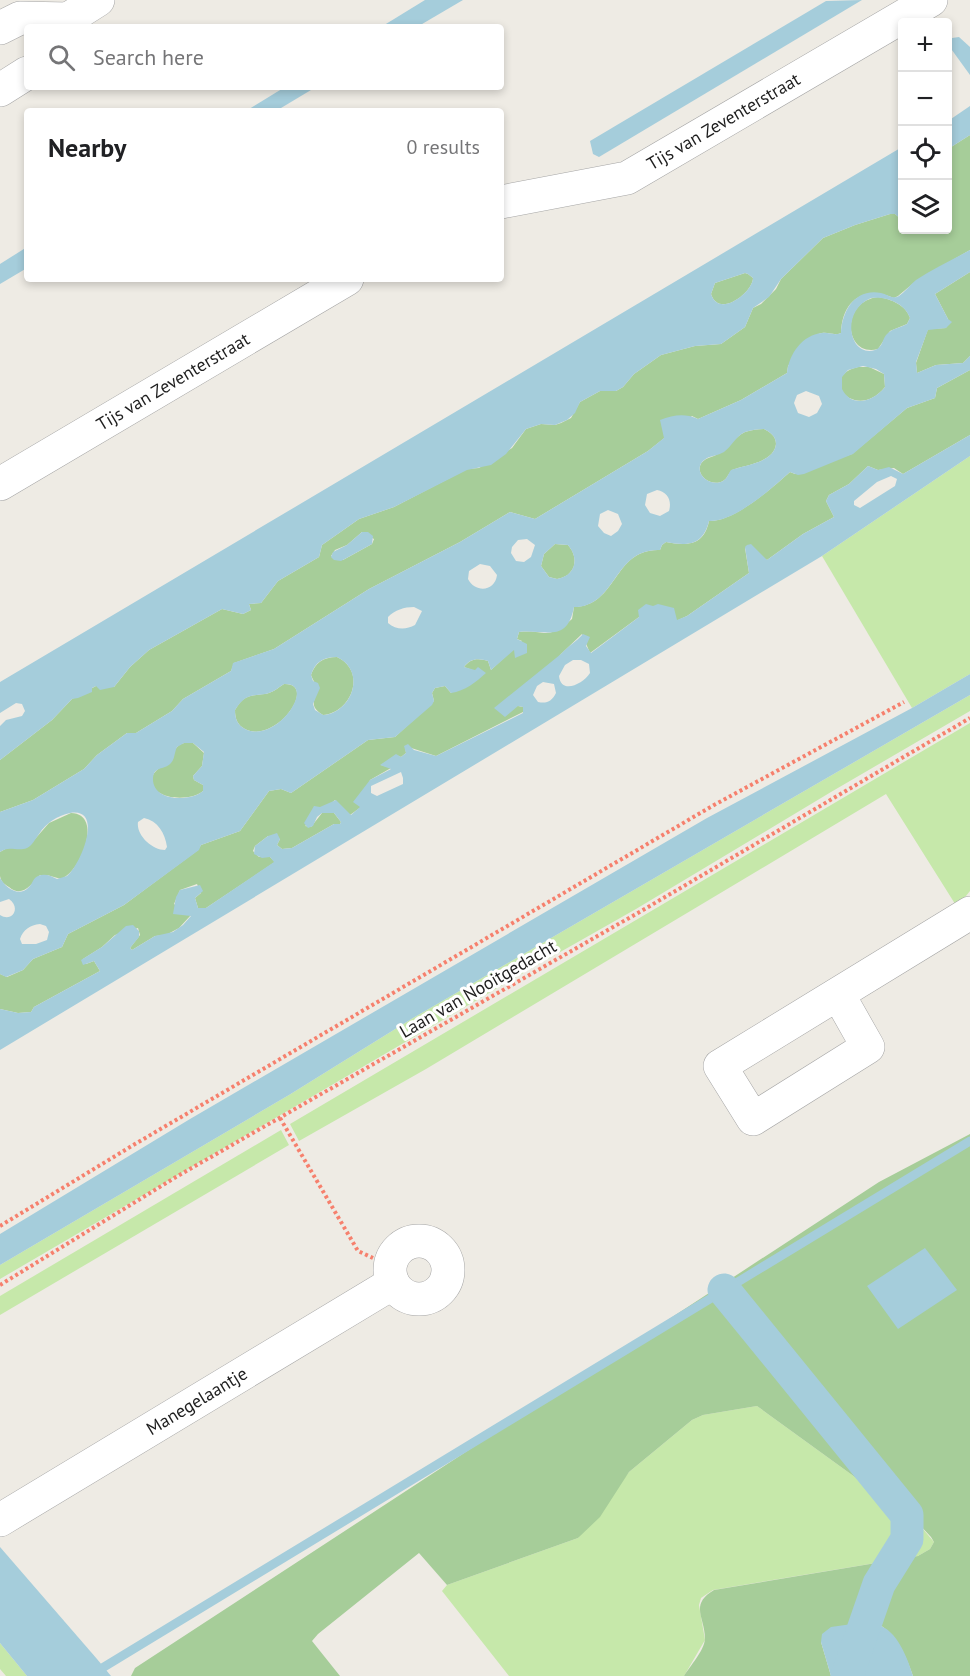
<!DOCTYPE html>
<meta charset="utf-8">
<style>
:root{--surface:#fff;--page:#f6f6f6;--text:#202124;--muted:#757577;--line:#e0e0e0}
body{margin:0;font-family:"PT Sans",sans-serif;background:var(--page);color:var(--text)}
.controls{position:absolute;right:18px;top:18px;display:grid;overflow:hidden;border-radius:6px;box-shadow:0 3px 9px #0003}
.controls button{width:54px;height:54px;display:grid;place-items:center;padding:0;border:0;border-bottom:2px solid var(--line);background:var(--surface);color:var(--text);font:30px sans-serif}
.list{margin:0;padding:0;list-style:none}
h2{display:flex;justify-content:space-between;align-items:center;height:78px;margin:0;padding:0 24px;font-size:26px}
h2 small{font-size:20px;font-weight:400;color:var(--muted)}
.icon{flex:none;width:33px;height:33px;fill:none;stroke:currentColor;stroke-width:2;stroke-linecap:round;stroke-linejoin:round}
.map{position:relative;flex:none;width:970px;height:1676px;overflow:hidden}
.search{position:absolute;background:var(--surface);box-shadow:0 3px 9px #0003;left:24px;top:24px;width:480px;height:66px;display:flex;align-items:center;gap:15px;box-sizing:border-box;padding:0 21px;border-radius:6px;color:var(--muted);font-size:22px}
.panel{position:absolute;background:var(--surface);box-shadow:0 3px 9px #0003;left:24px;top:108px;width:480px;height:174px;border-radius:6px}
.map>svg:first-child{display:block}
.grass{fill:#c6e8aa}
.forest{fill:#a6cd99;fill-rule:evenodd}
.water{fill:#a5cddb;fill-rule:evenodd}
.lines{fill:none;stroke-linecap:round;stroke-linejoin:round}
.stream{stroke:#a5cddb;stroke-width:9}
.canal{stroke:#a5cddb;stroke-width:33}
.minor-casing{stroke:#a5a5a5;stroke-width:34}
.path{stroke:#f6806d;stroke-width:4;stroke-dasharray:3 3;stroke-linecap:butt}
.minor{stroke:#fff;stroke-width:33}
.labels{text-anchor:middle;stroke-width:6;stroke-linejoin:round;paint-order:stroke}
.street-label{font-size:18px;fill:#1e1e1e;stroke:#fff}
</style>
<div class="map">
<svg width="970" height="1676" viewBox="0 0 970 1676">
<rect width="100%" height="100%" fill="#eeebe4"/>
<g class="grass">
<polygon points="970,456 970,674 912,708 822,556"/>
<polygon points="970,695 970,711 831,792 636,909 525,972 0,1279 0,1265 289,1095 413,1018"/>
<polygon points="970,723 970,891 957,907 886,794 426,1069 299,1141 290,1124"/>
<polygon points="281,1130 289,1145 0,1315 0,1296"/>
<polygon points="757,1406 917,1522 934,1542 930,1549 918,1556 713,1590 701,1598 699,1605 705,1640 684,1676 509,1676 442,1591 447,1585 578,1538 629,1472 692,1420 703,1415"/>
<polygon points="0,1643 27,1676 6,1676 0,1669"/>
</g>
<g class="forest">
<path d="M 970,135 L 970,250 L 916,281 L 898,296 L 894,298 C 863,285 842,301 841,333 C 834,336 829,332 822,333 C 811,334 795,357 788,366 L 787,373 L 741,400 L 698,419 L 692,416 L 648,451 L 535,519 L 510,512 L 460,542 L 369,589 L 274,649 L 234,663 L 231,671 L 183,699 L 172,711 L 136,733 L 127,733 L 97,755 L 84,769 L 33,800 L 0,812 L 0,760 L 52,720 L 72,699 L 96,686 L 114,687 L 130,667 L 149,650 L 222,609 L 243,614 L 251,610 L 249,604 L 261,603 L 278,581 L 319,557 L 322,545 L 359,519 L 394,507 L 467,469 L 479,468 L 512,448 L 526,429 L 541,424 L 555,425 L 561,423 L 571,418 L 580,402 L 600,391 L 616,391 L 623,387 L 634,374 L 661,355 L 695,346 L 721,344 L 745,327 L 753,308 L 761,304 L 776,289 L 781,279 L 823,238 L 855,225 L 890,214 L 895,214 L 902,220 L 902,230 L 948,230 L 948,149 ZM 362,532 L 374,539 L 372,544 L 343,560 L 331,556 L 335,550 L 347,545 Z"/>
<polygon points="970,272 970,356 963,363 936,365 917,373 916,363 928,329 946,328 948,319 935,294"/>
<path d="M 745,273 L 748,274 L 753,278 C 753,292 719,319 711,294 L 715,283 Z"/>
<path d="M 878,297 C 891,299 906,305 910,318 L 907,324 L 890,331 L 878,349 C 845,358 839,302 878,297 Z"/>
<path d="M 858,367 L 869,367 L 884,374 L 885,387 C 860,418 827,389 845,373 C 848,370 854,368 858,367 Z"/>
<path d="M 970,370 L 970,435 L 903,474 L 894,468 L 878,470 L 868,466 L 849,484 L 829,495 L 826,501 L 834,517 L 803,534 L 767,560 L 745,548 L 749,573 L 687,616 L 676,621 L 639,617 L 590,653 L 582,634 L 561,654 L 518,706 L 523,707 L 523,712 L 436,756 L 405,746 L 406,753 L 401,757 L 396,755 L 381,765 L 391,768 L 370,780 L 361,807 L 350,815 L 335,800 L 305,826 L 311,827 L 322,813 L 334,813 L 341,822 L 340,824 L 334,824 L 292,848 L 282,849 L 277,845 L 280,839 L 268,836 L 255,846 L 253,851 L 259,857 L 270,857 L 275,862 L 206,908 L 198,908 L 195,898 L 201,893 L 197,884 L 180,890 L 174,904 L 191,915 L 179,928 L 166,935 L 155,936 L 132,950 L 130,948 L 140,935 L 138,928 L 115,935 L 102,947 L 83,959 L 86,964 L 94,961 L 100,971 L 34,1007 L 31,1012 L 18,1013 L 0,1009 L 0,974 L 7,977 L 23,970 L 33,959 L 62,947 L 68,934 L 124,905 L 198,850 L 201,845 L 240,831 L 269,791 L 281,789 L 291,793 L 368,740 L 395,737 L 434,701 L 432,693 L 435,688 L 445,686 L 451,693 L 475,671 L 464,667 C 471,658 478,658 488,661 L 491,670 L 522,641 L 517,639 L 519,632 C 547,629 545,642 572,619 L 574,607 C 618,606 613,548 660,550 L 662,545 L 666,542 C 687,546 704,546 709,521 C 734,522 772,488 790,472 L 795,474 L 852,454 L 907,408 L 935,398 L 937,388 Z"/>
<path d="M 764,429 C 770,432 776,436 776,444 C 774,463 744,465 732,470 C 728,474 727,479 723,481 C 713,487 697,477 700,466 C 703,457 713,458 719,453 C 729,447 735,437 745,432 C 751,430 758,429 764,429 Z"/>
<path d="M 555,544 L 568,545 C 580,559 575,576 557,579 L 549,577 L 541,566 L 544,554 Z"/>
<path d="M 337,657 C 368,672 351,713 323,715 C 305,704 320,698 315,684 C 314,681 312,678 311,675 C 315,663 323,657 337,657 Z"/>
<path d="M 284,684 C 319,683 276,745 245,729 C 237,725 235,718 235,710 C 244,695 249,696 265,694 C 272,693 278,688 284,684 Z"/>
<path d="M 184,743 L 193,743 L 204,753 L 202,766 L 193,776 L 194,780 L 203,785 L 203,791 C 191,802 146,801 153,775 C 155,770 165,765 169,759 C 174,752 176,745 184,743 Z"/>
<path d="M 71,813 C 104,814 81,872 61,879 L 47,875 L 40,875 C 31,885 22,898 9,887 C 4,884 1,882 0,876 C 0,868 0,860 0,852 L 7,848 L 28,847 L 49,823 Z"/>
<path d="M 970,1134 L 970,1676 L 913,1676 C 906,1656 898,1637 880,1625 L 821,1642 L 831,1676 L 684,1676 C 690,1666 704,1651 705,1639 C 705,1617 689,1605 714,1590 L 918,1556 L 930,1549 L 934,1542 L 931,1537 L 917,1522 L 757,1406 L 703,1415 L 692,1420 L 629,1472 L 600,1517 L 578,1538 L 447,1585 L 419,1553 L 318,1634 L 312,1641 L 340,1676 L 131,1676 L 135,1668 L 879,1182 Z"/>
</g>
<g class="water">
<polygon points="425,0 463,0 417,27 381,27"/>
<polygon points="862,0 599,157 593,154 590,141 826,1"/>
<polygon points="959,37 970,47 970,75 949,46 952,38"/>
<polygon points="285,87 316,87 276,111 246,111"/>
<polygon points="970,106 970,135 948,149 948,121"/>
<path d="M 902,147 L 902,220 L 895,214 L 890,214 L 855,225 L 823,238 L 781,279 L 769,297 L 753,308 L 745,327 L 721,344 L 695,346 L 661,355 L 634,374 L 623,387 L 616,391 L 600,391 L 580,402 L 575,413 L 567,420 L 555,425 L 541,424 L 526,429 L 506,454 L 491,465 L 467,470 L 394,507 L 359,519 L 322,545 L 319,557 L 278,581 L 261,603 L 249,604 L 251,610 L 243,614 L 222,609 L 149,650 L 130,667 L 114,687 L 100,690 L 96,686 L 92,688 L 92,692 L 78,698 L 72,699 L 52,720 L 0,760 L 0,726 L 6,720 L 22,716 L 25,711 L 22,704 L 16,703 L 0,713 L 0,682 ZM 745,273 L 748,274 L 753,278 C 753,292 719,319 711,294 L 715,283 Z"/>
<polygon points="27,247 27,268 0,284 0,264"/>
<path d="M 970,250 L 970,272 L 935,294 L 948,319 L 952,322 L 946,328 L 928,330 L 916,362 L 917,373 L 936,365 L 963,363 L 970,356 L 970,370 L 937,388 L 935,398 L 907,408 L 853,454 L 804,474 L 798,475 L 790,472 C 771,489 735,522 709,521 C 703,546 687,546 666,542 L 662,545 L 660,550 C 613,548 617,607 574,607 C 567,644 545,629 519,632 L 517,639 L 527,644 L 527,653 L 515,658 L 514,650 L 491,670 L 488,661 C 479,658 470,658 464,667 L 475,670 L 478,667 L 486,673 C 476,682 465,691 451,693 L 445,686 L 435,688 L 432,693 L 434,701 L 432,705 L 395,737 L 368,740 L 291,793 L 281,789 L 269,791 L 240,831 L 201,845 L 199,850 L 124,905 L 68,934 L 62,947 L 33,959 L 23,970 L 6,977 L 0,974 L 0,915 C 13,923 21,907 9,899 L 0,902 L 0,878 C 6,888 19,898 29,887 C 33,883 33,878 38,876 C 45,873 51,876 57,879 L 67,876 C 80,866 105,807 70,813 C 57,816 46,823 39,834 C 35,839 33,845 27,848 C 17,852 9,845 0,852 L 0,812 L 33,800 L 84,769 L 97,755 L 127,733 L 136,733 L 172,711 L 183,699 L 231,671 L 233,663 L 274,649 L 369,589 L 460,542 L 510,512 L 535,519 L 648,451 L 664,438 L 660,420 C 674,415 684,413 698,419 L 741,400 L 787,373 C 789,354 802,335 822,333 C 829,332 834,336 841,333 C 842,311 855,288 881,293 C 887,294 893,300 899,296 C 905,292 910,285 916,280 C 933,269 952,260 970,250 ZM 871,298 C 886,296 905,303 910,318 L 907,324 C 900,328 892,328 886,335 C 882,340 883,347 875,350 C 850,358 839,312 871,298 ZM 863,366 L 876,369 L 884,374 L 885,387 C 874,401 852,409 842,389 L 842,377 L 848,370 ZM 806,391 L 819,396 L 822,404 L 817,413 L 809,417 L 798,413 L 794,403 L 797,395 ZM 764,429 C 770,432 776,436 776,444 C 774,463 744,465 731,470 C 728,474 727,479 723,481 C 713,487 697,477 700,466 C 704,455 716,457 724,452 C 732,446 736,436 745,432 C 751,430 758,429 764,429 ZM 657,490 C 668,492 672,501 669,511 L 660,516 L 650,513 L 645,505 L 647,494 ZM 608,510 L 618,514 L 622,524 L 618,531 L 611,536 L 604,533 L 598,526 L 600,514 ZM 527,539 L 535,545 L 531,557 L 524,562 L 516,561 L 511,553 L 512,547 L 518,540 ZM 555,544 L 568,545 C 580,559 575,576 557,579 L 549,577 L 541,566 L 544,554 ZM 480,564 L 490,566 L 497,575 C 495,592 475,593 468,579 L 469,571 ZM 414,607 L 422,611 L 415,625 C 406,630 396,630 388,623 L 388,617 C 395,610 404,607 414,607 ZM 337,657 C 367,671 352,713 323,715 L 315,710 L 313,704 L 320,688 L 318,683 L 313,681 L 311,675 C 315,662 323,657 337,657 ZM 284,684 C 318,682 277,745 245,729 C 237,725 235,718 235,710 C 245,695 249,696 265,694 C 272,693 278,688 284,684 ZM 184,743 L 193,743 L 204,752 L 202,766 L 193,776 L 194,780 L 203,785 L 203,791 C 191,802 152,802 153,778 C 154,766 164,770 170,764 C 175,760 174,753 177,747 ZM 144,818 C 158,821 165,833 167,847 L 165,850 C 152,850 136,835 138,822 ZM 40,924 L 46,926 L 49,932 L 47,940 L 36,944 L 22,944 L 20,939 C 23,930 30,925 40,924 Z"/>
<path d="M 970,435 L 970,456 L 822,556 L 0,1050 L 0,1009 L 18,1013 L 31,1012 L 34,1007 L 100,971 L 94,961 L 83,965 L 81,960 L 102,947 L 126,926 L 133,925 L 139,931 L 139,937 L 130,948 L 132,950 L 155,936 L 173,932 L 183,925 L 191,916 L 173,914 L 176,897 L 180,890 L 200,885 L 203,891 L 195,898 L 198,908 L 206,908 L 274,862 L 270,857 L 262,858 L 254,854 L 255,846 L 268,836 L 277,833 L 280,839 L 277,845 L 282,849 L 292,848 L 334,824 L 340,824 L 341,822 L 334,813 L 322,813 L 317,817 L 313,826 L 308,828 L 304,823 L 314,806 L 320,807 L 336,800 L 351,815 L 360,807 L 353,802 L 370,780 L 391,769 L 380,765 L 396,754 L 401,757 L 406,753 L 404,746 L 408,744 L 414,750 L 436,756 L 523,713 L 523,707 L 518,706 L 505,717 L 494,708 L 561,654 C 568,646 576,642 583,634 L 590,637 L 586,646 L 591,653 L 639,617 L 638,610 L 646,604 L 653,606 L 658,604 L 674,608 L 677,620 L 687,616 L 749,573 L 745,547 L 747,545 L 751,544 L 767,560 L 803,534 L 834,517 L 826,501 L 829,495 L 849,484 L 868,466 L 878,470 L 889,467 L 903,474 ZM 891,476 L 897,479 L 895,486 L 860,508 L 854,505 L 854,501 L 877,482 ZM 573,660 L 581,660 L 589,664 L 590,673 C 583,684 561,695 559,676 L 565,665 ZM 543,682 L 554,684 L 556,693 C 552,701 547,704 538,702 L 533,695 L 537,686 ZM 401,772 L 403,778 L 403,784 L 377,796 L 371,793 L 371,786 Z"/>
<polygon points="362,532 368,532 373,536 372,544 341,561 334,560 331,557 333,552 347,545"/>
<polygon points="970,674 970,695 413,1018 289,1095 0,1265 0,1234 190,1119 707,818 912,708"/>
<polygon points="925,1248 957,1290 898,1329 867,1286"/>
<polygon points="0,1547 97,1659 111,1676 27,1676 0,1643"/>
<path d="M 859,1623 C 865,1624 872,1624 878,1625 C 897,1630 908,1659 913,1676 L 831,1676 L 821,1642 L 822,1634 L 831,1627 Z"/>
</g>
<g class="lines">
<polyline class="stream" points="89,1676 970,1141"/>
<polyline class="canal" points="724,1290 907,1515 907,1539 879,1584 847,1676"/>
<defs>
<g id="minor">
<polyline points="64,27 68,19 98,0"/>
<polyline points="0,28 20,18 68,19"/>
<polyline points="0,90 27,73"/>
<path id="s1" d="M 501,202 L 627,178 L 931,0"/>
<path id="s2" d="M 0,484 L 347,279"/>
<polyline points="838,994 868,1047 753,1119 720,1066 970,913"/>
<circle cx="419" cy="1270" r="29"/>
<path id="s3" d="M 0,1520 L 393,1283"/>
</g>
</defs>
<use href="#minor" class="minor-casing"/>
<g class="path">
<polyline points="280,1118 358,1251 373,1258"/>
<polyline points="0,1226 135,1144 714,805 904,702"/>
<polyline points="0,1285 176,1177 643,910 970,718"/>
</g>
<use href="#minor" class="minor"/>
</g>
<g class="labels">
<g class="street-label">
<text dy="6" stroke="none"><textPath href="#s1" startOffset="240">Tijs van Zeventerstraat</textPath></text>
<text dy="6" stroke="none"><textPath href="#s2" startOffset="201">Tijs van Zeventerstraat</textPath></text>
<text transform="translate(478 989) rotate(-30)" y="6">Laan van Nooitgedacht</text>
<text dy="6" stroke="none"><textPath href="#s3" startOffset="230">Manegelaantje</textPath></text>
</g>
</g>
</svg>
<div class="controls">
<button>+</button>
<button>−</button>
<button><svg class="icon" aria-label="locate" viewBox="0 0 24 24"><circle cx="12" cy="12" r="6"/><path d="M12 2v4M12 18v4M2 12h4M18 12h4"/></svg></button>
<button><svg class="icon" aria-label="layers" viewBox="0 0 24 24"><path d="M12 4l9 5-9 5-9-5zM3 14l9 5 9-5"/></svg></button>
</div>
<div class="search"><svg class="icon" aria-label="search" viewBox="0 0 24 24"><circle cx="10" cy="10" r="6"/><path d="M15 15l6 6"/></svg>Search here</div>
<section class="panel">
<h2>Nearby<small>0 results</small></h2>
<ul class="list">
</ul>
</section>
</div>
